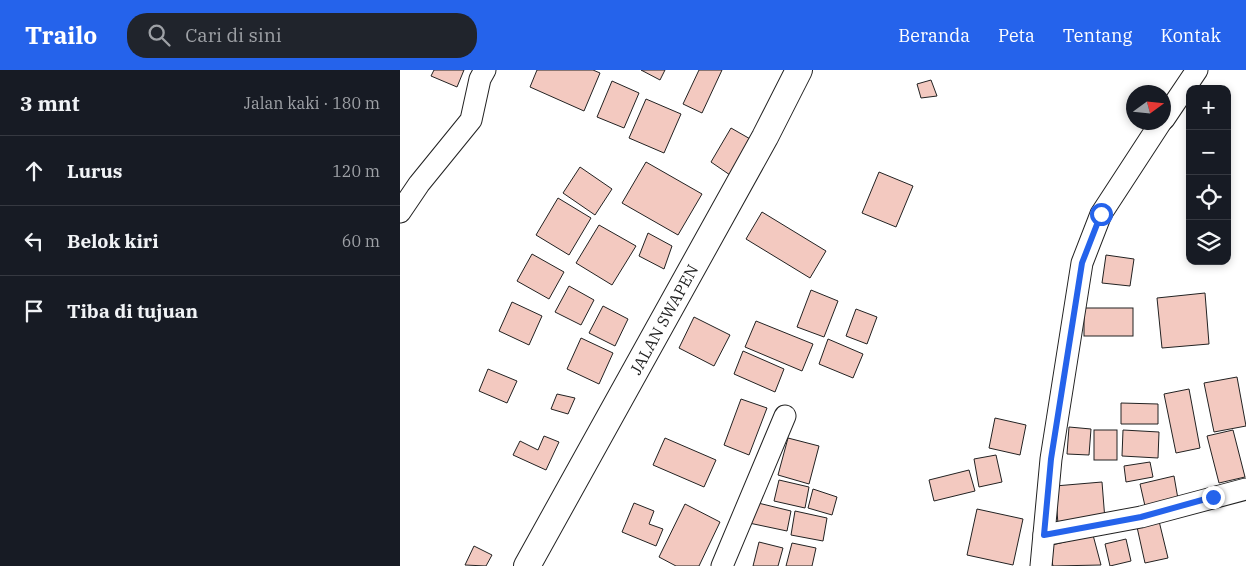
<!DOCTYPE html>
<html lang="id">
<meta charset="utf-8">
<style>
:root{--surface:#171b24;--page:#20242c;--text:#f1f3f6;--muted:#9ea1a6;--line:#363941;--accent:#2563eb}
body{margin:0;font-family:"IBM Plex Serif",serif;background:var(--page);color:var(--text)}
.controls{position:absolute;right:15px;top:15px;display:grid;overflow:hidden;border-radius:10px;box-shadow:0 2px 8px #0003}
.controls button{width:45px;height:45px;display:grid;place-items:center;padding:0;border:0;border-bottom:1px solid var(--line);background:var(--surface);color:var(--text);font:25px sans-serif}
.compass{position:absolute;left:726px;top:15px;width:45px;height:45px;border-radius:50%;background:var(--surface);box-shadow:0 2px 8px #0003;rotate:75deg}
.stop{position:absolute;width:15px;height:15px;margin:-11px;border:4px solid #2563eb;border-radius:50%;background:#fff}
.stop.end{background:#2563eb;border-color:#fff;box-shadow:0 1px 5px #0008}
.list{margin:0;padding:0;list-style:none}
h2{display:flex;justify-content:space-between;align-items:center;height:65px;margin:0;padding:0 20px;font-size:21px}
h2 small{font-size:16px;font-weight:400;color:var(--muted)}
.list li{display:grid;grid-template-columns:32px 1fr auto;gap:15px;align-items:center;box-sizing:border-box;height:70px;padding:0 20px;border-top:1px solid var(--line)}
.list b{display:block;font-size:19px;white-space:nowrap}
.list em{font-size:16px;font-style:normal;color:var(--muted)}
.icon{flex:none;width:28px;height:28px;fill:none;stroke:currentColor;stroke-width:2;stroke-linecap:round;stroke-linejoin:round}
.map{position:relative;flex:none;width:846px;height:496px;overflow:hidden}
header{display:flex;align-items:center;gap:30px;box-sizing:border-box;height:70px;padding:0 25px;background:var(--accent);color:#fff}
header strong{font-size:24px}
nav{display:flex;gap:28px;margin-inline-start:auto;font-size:18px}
.search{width:350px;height:45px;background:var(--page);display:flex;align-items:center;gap:12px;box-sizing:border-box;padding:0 18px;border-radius:20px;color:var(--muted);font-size:19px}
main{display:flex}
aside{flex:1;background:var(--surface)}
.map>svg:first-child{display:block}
.building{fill:#f3c9c0;stroke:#222}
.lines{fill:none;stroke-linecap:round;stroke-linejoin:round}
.minor-casing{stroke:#222;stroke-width:23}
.major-casing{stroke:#222;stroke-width:28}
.minor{stroke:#fff;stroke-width:21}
.major{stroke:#fff;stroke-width:26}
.route{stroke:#2563eb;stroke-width:6}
.labels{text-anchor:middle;stroke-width:4;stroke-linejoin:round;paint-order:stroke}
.street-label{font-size:16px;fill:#222;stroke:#fff}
</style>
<header>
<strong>Trailo</strong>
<div class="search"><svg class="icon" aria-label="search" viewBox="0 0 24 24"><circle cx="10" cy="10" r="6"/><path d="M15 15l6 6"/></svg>Cari di sini</div>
<nav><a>Beranda</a><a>Peta</a><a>Tentang</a><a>Kontak</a></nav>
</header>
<main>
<aside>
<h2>3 mnt<small>Jalan kaki · 180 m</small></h2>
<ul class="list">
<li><svg class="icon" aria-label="ahead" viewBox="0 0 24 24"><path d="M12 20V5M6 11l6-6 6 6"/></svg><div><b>Lurus</b></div><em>120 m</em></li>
<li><svg class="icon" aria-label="left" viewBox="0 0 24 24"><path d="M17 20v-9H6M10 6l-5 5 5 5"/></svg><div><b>Belok kiri</b></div><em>60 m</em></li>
<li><svg class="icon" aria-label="arrive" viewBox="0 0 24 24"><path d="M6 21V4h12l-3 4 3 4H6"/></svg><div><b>Tiba di tujuan</b></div></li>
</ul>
</aside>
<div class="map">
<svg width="846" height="496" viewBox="0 0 846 496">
<rect width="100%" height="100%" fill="#fff"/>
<g class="building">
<polygon points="34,0 64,0 57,17 31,6"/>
<polygon points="137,0 193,0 200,3 184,41 130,17"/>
<polygon points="241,0 265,0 260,10"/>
<polygon points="299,0 322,0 302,43 283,34"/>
<polygon points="531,10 537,26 521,28 517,14"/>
<polygon points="212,11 239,23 224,58 197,47"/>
<polygon points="246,29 281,44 264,83 229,68"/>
<polygon points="331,58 352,70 330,105 311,92"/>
<polygon points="246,92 302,124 278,165 222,133"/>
<polygon points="180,97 212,119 195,145 163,123"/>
<polygon points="479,102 513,116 496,157 462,143"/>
<polygon points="158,128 191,148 169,185 136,165"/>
<polygon points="362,142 426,181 410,208 346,169"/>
<polygon points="199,155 236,176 212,215 176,193"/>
<polygon points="248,163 272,176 264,199 239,186"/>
<polygon points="132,184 164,202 149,229 117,211"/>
<polygon points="706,185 734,189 730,216 702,213"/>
<polygon points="169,216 194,230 181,255 155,242"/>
<polygon points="411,220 438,231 424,267 397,257"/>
<polygon points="805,223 809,274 762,278 757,228"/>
<polygon points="112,232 142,246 129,275 99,261"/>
<polygon points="203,236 228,249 215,276 189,263"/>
<rect x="684" y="238" width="49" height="28"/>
<polygon points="456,239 477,247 467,274 446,266"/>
<polygon points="294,247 330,265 314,296 279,278"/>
<polygon points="356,251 413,274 402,301 345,277"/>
<polygon points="181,268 213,283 199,314 167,299"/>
<polygon points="428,269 463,284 453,308 419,294"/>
<polygon points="343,281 384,299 375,322 334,304"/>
<polygon points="88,299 117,311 107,333 79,321"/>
<polygon points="837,307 846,356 814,362 804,313"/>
<polygon points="789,319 800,378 776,383 764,324"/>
<polygon points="157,324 175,328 168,344 151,339"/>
<polygon points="341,329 367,338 349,385 324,375"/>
<polygon points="721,333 758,334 758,354 721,354"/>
<polygon points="595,348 626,355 620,385 589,378"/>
<polygon points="669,357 691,359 689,385 667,384"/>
<rect x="694" y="360" width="23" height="30"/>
<polygon points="723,360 759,362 758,388 722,386"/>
<polygon points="833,360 845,407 819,413 807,366"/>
<polygon points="144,366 159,372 146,400 113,385 120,371 138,380"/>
<polygon points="265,368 316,390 304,417 253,395"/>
<polygon points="388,368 419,376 409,414 378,405"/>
<polygon points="596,385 602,412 579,417 574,389"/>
<polygon points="750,392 753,407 726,412 724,396"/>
<polygon points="569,400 575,421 534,431 529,410"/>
<polygon points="774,406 778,429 745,436 740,414"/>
<polygon points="379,410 409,417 405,438 374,431"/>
<polygon points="702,412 705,450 658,454 655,416"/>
<polygon points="413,419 437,427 432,445 408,438"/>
<polygon points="354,432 391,441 387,461 349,453"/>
<polygon points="234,433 254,441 249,454 263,459 256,476 222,462"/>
<polygon points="285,434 320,452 299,496 276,496 259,487"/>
<polygon points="577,439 623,449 613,495 567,485"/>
<polygon points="395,441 427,448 423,471 391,465"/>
<polygon points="759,451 768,488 745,493 737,457"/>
<polygon points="693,465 701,495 653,496 648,476"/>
<polygon points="726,469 731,491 710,496 705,474"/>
<polygon points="359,472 383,478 378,496 353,496"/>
<polygon points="392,473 416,478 412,496 386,496"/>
<polygon points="74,476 92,485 86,496 65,495"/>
</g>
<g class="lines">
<defs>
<g id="minor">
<polyline points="764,49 797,0"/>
<polyline points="0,142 19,114 71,50 80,9 85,0"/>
<polyline points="644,465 741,447 846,419"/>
<polyline points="322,496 385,346"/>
<polyline points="641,496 651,389 682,193 701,144 761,52"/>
</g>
<g id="major">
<path id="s1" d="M 127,496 L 365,67 L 399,0"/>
</g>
</defs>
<use href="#minor" class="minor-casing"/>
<use href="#major" class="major-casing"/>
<use href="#minor" class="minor"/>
<use href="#major" class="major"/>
</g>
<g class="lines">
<polyline class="route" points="701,144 682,193 651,389 644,465 741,447 813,427"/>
</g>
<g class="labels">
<g class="street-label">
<text dy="6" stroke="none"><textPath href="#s1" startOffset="282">JALAN SWAPEN</textPath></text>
</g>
</g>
</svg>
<div class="controls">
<button>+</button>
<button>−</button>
<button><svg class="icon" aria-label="locate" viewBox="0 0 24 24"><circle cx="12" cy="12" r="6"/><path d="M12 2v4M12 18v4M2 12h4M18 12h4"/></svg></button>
<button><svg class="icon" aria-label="layers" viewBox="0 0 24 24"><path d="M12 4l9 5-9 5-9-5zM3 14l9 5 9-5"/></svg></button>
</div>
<svg class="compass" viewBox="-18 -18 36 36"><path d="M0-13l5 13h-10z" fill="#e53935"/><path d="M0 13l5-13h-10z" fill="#9ea1a6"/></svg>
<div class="stop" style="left:701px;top:144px"></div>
<div class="stop end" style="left:813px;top:427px"></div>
</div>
</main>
